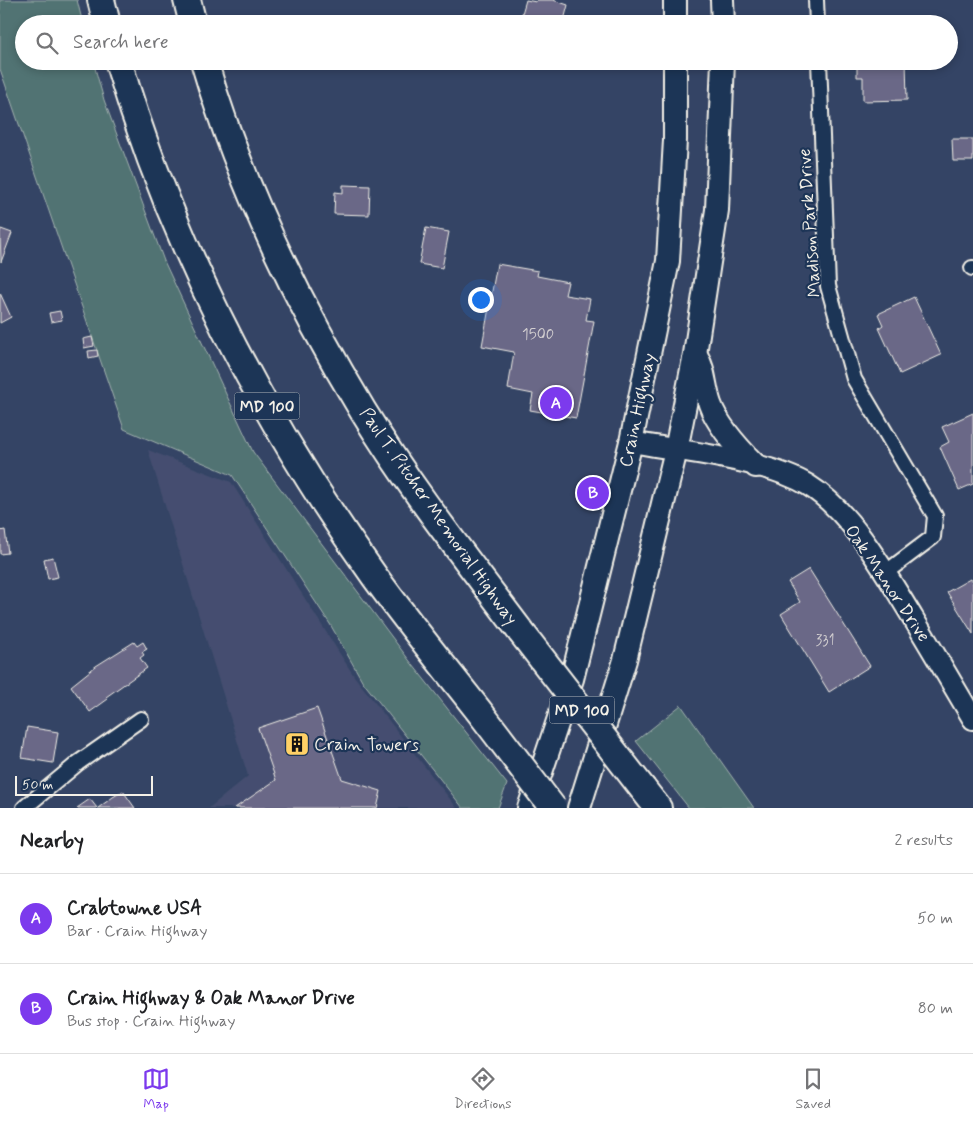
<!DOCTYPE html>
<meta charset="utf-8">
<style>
:root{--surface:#fff;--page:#f6f6f6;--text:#202124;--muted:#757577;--line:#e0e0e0;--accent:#7c3aed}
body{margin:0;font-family:Mynerve,sans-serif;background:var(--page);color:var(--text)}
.scale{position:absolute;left:15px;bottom:12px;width:138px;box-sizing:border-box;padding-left:5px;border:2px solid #f4f1e8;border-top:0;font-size:14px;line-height:18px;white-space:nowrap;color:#f4f1e8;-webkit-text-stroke:4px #1d3557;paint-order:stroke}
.you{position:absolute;left:480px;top:299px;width:18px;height:18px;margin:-12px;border:4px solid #fff;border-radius:50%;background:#1a73e8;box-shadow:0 0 0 8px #1a73e833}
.badge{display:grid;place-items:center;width:32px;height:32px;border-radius:50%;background:var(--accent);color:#fff;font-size:16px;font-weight:700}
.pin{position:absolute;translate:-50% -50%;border:2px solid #fff;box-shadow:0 1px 5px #0006}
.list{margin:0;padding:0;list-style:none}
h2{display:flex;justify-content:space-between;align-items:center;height:65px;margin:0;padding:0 20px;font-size:21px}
h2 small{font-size:16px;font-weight:400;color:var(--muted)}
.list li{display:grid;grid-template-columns:32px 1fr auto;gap:15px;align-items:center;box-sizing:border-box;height:90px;padding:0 20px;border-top:1px solid var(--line)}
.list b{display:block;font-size:19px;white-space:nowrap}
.list p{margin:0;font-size:16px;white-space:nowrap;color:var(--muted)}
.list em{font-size:16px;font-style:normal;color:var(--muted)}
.icon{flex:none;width:28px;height:28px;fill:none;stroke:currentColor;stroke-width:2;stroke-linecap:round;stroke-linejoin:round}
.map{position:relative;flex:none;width:973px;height:808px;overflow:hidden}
.search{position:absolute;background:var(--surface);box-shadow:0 2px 8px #0003;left:15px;right:15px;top:15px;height:55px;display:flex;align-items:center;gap:12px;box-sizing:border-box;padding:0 18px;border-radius:28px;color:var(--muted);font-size:19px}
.sheet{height:245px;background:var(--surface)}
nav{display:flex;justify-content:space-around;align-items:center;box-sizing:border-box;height:70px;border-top:1px solid var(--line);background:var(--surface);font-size:14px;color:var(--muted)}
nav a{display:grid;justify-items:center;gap:2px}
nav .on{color:var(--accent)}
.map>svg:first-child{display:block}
.built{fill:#444e6f}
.green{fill:#517373;stroke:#a2b2ae}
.building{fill:#6a6787;stroke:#f4f1e8}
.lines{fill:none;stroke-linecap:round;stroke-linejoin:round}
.street-casing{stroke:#f4f1e8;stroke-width:18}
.secondary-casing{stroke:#f4f1e8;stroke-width:24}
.primary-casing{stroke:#f4f1e8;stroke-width:26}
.highway-casing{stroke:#f4f1e8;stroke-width:30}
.street{stroke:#1d3557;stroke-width:14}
.secondary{stroke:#1d3557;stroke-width:20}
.primary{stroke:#1d3557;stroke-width:22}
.highway{stroke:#1d3557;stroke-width:26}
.highway-bridge-casing{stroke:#f4f1e8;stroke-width:30;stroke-linecap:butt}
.highway-bridge{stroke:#1d3557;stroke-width:26}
.labels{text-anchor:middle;stroke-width:4.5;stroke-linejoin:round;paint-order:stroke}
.number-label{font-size:15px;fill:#d2ced0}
.shield{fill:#1d3557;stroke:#b4b9bc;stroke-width:1}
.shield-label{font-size:16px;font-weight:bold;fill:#f4f1e8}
.street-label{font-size:18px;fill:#f4f1e8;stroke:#1d3557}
.poi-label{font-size:18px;fill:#f4f1e8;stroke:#1d3557;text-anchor:start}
</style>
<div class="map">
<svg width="973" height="808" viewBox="0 0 973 808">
<rect width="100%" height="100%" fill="#344465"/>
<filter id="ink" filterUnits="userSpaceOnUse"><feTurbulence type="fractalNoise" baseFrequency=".02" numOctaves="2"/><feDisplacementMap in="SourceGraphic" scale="10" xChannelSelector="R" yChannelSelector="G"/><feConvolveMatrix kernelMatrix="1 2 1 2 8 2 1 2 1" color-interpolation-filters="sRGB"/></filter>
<g filter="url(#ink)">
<polygon class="built" points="148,450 231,482 354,676 457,808 209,808 248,776"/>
<g class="green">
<polygon points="0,0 77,0 83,24 24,24 24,61 93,61 104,100 164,261 253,452 409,660 507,784 498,808 463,808 363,682 330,624 232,475 124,429 0,69"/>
<polygon points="681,705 754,808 689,808 636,741"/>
</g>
<g class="building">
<polygon points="526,0 536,2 537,0 553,0 568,5 563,24 531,24 532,20 521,17"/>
<polygon points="857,61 906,61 907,100 863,101 863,77 857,77"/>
<polygon points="952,139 973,139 973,161 953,161"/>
<polygon points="343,185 370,186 369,215 334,214 335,192 343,193"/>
<polygon points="426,228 449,232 442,268 419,264"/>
<polygon points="1,229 12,233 1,262 0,233"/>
<polygon points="497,264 538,271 537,276 568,282 565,295 590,299 586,320 594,321 576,418 530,410 533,394 508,389 514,352 482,346"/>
<polygon points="0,293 11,317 0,323"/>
<polygon points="914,297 941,355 900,374 879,328 883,325 878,314"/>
<polygon points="60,311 62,320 51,322 49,313"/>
<polygon points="92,337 94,346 84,348 83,339"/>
<polygon points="97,350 98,356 89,358 88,351"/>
<polygon points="973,413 973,484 959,490 940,447 949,442 942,427"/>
<polygon points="5,530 8,553 0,554 0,531"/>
<polygon points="53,557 58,577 48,579 44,559"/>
<polygon points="809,569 870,666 829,692 781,614 800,602 788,582"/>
<polygon points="970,579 973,584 973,634 947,592"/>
<polygon points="134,642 137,646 143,642 147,649 142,652 144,655 140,658 147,668 106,697 108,699 90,712 71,686 96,666"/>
<polygon points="317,708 342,779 381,791 377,808 235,808 276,780 258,728"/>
<polygon points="27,727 58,732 53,763 22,758"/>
<polygon points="123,791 135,808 98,808 113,797"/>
<polygon points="90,799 97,808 77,808"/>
</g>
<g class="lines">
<defs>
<g id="street">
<polyline points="816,0 817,24"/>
<polyline points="819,61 828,286 854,379 935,516 933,537 885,573"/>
<polyline points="972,268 973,268"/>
<polyline points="24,808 78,763 141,719"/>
</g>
<path id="secondary" d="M 631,442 C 680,451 767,460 808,485 C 852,512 886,574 913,618 C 933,651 953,685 973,719"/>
<g id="primary">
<polyline points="675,0 675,24"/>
<polyline points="722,0 723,24"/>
<path d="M 696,355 C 705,370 704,387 710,404 C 717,424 740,450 756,466"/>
<polyline points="529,808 572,679 631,442 668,261 675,140 675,61"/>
<polyline points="579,808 625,660 676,450 695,354 717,210 723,61"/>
</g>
<g id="highway">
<polyline points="101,0 107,24"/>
<polyline points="187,0 193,24"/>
<path d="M 118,61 C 173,246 263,421 375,577 C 409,624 446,669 482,715"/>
<path d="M 204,61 C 240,184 297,302 363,411 C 410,488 467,560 521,632"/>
<polyline points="643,789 658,808"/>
</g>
</defs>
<use href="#street" class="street-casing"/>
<use href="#secondary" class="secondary-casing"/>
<use href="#primary" class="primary-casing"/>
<use href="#highway" class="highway-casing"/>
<use href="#street" class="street"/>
<use href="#secondary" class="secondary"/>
<use href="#primary" class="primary"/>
<use href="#highway" class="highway"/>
<defs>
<g id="highway-bridge">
<polyline points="521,632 643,789"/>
<polyline points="482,715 553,808"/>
</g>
</defs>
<use href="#highway-bridge" class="highway-bridge-casing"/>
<use href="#highway-bridge" class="highway-bridge"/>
</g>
</g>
<defs>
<symbol id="building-square" viewBox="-11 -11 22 22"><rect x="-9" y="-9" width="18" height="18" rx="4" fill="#ffd166" stroke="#1d3557"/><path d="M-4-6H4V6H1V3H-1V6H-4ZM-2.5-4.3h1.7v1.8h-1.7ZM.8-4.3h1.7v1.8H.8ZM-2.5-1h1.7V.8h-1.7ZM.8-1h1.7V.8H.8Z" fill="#111"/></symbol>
</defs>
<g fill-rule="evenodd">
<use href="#building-square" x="283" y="730" width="28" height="28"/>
</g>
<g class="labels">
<g class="number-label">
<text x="538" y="339">1500</text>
<text x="825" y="645">331</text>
</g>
<g class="shield">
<rect x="234.5" y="392.5" width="65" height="27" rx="4"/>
<rect x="549.5" y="696.5" width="65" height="27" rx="4"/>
</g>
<g class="shield-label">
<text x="267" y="412">MD 100</text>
<text x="582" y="716">MD 100</text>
</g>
<g class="street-label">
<text transform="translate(809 223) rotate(-94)" y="6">Madison Park Drive</text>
<text transform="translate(637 410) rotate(-78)" y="6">Crain Highway</text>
<text transform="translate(439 516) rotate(55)" y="6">Paul T. Pitcher Memorial Highway</text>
<text transform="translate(888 583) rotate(56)" y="6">Oak Manor Drive</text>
</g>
<g class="poi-label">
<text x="314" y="750">Crain Towers</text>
</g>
</g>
</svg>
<div class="scale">50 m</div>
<div class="you"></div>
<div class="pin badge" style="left:556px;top:403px">A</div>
<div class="pin badge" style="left:593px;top:493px">B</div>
<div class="search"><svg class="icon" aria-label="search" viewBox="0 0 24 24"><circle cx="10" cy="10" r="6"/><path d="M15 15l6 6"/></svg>Search here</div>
</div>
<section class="sheet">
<h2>Nearby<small>2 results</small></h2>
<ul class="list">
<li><span class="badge">A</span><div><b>Crabtowne USA</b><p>Bar · Crain Highway</p></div><em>50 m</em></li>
<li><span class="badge">B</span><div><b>Crain Highway &amp; Oak Manor Drive</b><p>Bus stop · Crain Highway</p></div><em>80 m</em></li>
</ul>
</section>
<nav>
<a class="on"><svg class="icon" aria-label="map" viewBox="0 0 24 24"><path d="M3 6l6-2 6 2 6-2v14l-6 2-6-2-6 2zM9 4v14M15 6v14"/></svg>Map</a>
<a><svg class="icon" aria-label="directions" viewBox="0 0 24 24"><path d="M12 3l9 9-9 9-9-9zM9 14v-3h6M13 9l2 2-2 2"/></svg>Directions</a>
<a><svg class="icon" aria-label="saved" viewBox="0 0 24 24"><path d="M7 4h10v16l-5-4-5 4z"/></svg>Saved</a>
</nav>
